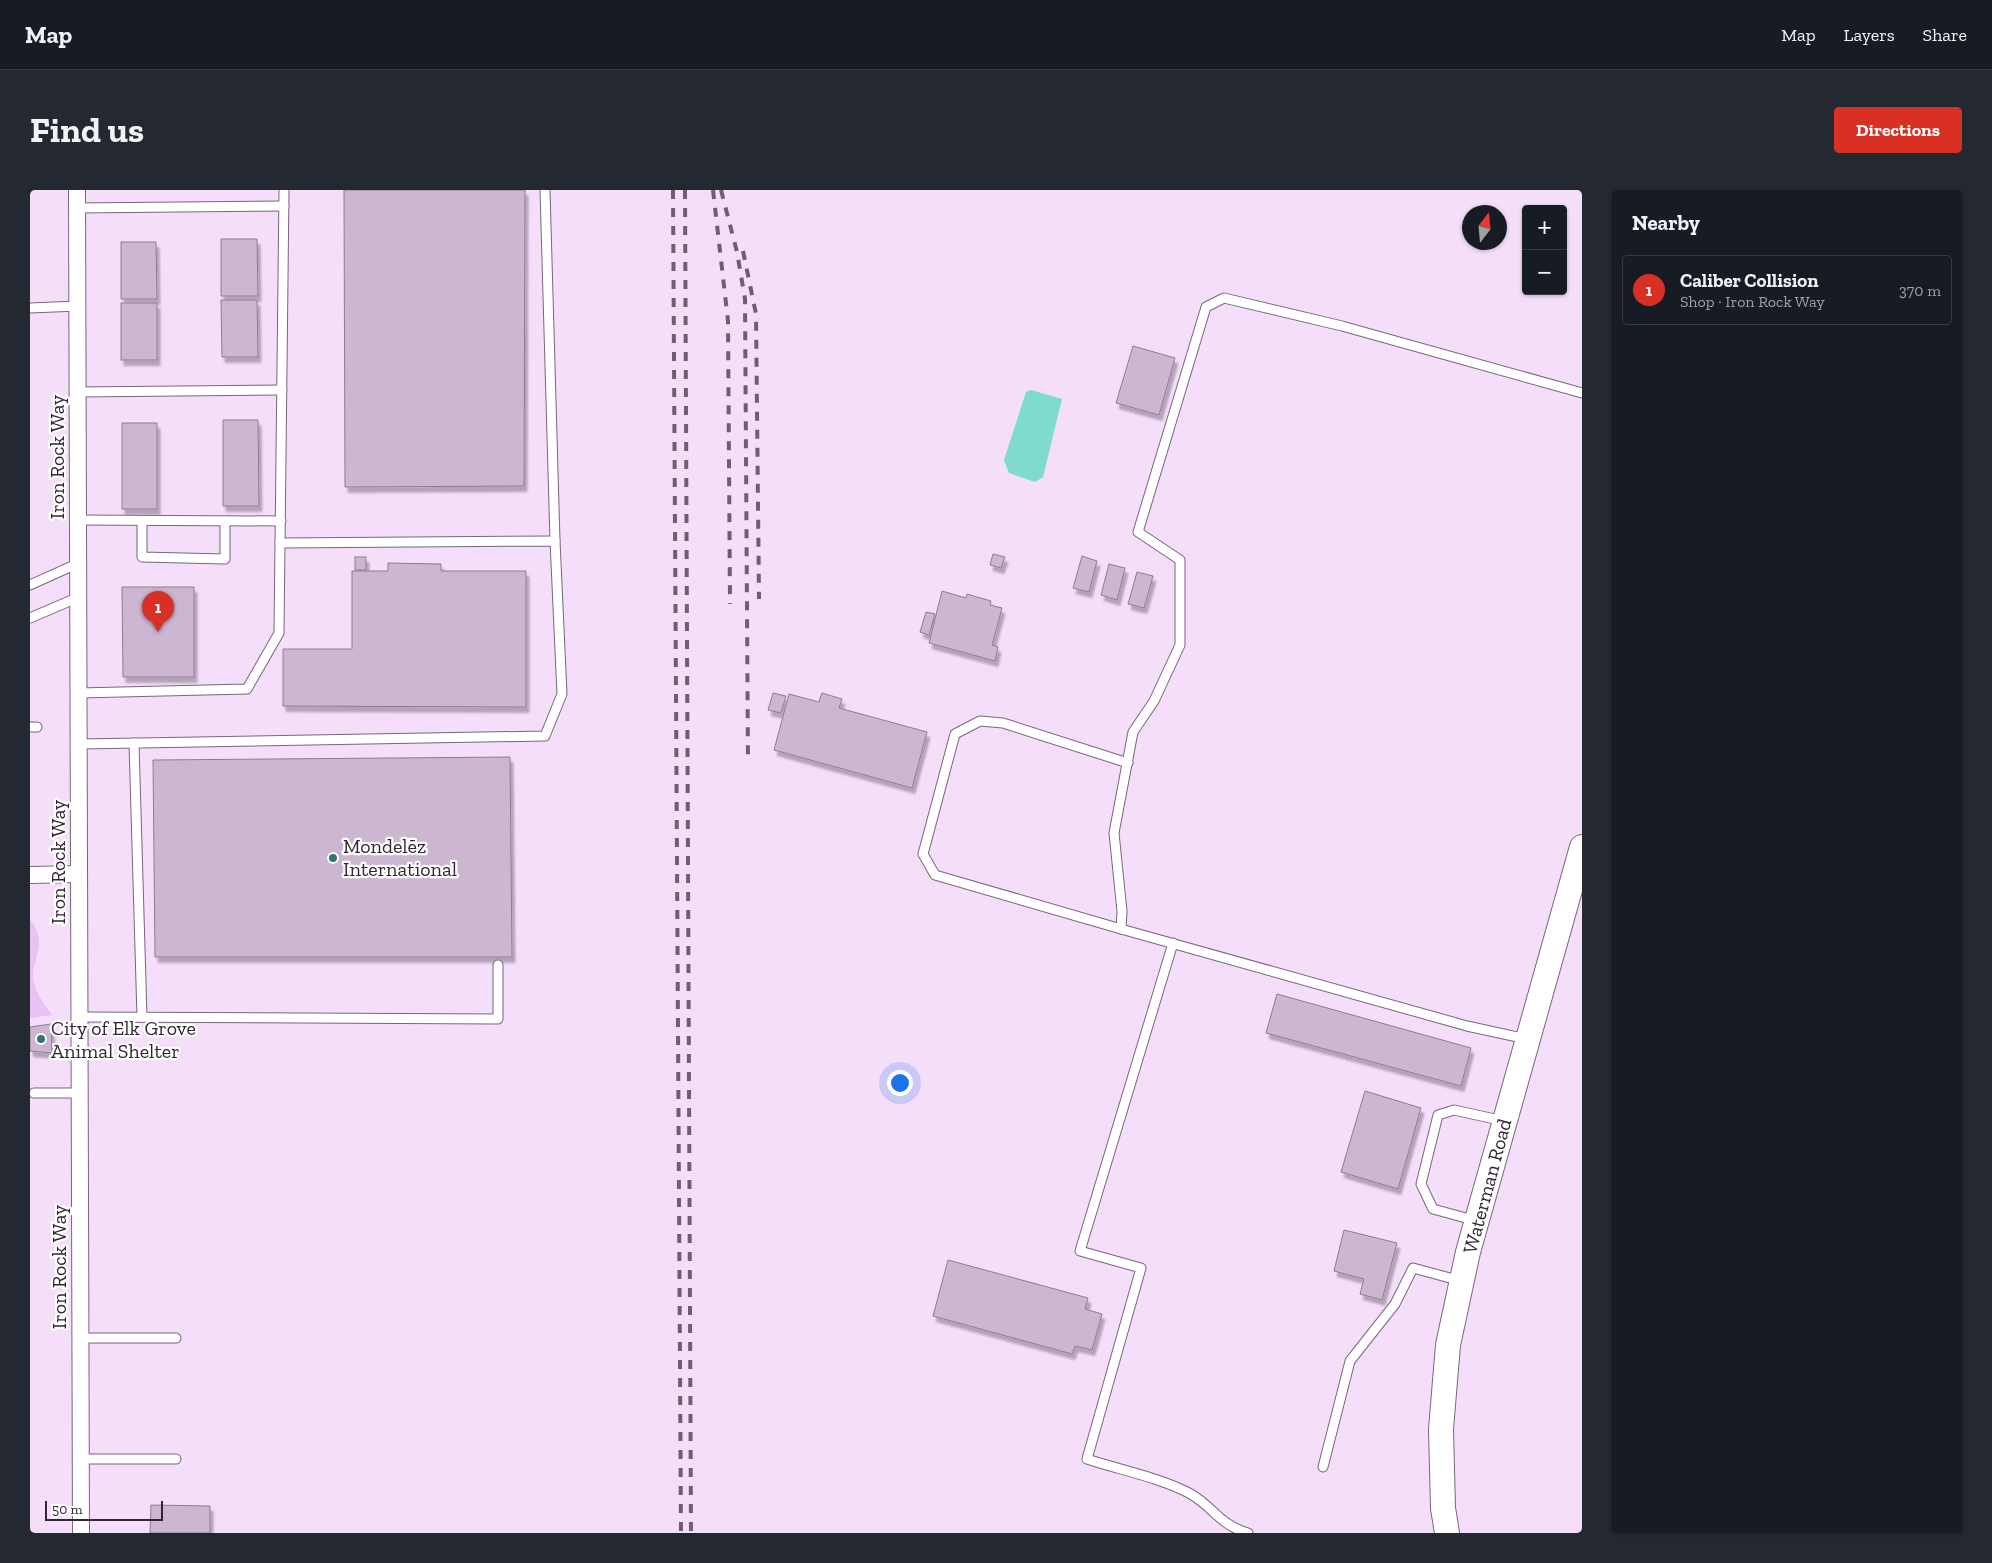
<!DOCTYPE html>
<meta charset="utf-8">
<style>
:root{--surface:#171b24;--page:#242831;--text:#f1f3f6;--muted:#9ea1a6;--line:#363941;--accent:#d93025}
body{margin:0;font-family:"Zilla Slab",serif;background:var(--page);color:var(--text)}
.controls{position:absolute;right:15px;top:15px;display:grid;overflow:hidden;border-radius:5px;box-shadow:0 1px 4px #0004}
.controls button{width:45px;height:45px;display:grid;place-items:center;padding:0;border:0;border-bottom:1px solid var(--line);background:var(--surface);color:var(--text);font:25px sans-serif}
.compass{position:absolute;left:1432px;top:15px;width:45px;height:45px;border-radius:50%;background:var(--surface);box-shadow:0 1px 4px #0004;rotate:16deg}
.scale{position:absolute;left:15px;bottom:12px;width:118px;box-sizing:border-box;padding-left:5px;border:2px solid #2f2631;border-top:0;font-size:14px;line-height:18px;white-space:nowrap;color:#2f2631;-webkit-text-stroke:4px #fff;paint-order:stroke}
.you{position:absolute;left:869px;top:892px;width:18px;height:18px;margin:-12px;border:4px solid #fff;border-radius:50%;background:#1a73e8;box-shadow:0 0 0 8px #1a73e833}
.badge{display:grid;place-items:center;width:32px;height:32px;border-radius:50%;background:var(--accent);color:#fff;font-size:16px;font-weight:700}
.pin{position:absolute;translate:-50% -41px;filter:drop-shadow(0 1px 2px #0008)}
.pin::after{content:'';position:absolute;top:26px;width:18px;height:15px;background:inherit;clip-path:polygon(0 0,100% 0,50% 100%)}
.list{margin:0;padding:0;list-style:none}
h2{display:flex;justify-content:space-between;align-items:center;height:65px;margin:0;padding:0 20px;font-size:21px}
h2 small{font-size:16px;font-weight:400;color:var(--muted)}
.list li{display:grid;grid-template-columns:32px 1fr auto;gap:15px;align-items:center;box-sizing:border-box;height:70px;margin:0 10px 10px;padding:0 10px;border:1px solid var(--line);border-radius:5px}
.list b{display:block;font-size:19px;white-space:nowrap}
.list p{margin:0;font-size:16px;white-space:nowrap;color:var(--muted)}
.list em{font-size:16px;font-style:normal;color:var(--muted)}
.map{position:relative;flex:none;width:1552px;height:1343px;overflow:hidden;border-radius:5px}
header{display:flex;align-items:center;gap:30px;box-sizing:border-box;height:70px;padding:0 25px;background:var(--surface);border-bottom:1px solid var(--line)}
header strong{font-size:24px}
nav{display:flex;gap:28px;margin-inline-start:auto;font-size:18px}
.intro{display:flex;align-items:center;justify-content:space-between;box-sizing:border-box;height:120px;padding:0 30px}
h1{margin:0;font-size:35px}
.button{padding:12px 22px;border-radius:5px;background:var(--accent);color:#fff;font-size:18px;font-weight:700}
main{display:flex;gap:30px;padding:0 30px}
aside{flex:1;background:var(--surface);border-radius:5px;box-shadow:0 1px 4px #0004}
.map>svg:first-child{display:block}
.green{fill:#e9c1f3}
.water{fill:#7edbce}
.building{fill:#ccb6d1;stroke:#8f7b94;filter:url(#shadow)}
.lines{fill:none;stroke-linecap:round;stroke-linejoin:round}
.lane-casing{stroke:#79657d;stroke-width:11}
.street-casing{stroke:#79657d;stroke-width:18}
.secondary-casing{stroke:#79657d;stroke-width:26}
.lane{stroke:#fff;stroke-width:9}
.street{stroke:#fff;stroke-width:16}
.secondary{stroke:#fff;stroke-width:24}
.rail{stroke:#6d5f6f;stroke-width:4;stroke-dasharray:9 9;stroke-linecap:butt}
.poi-dot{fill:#30776e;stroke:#fff;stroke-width:2}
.labels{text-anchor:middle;stroke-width:4.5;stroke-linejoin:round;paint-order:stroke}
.street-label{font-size:20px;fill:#2f2631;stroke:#fff}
.poi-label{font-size:20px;fill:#2f2631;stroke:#fff;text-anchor:start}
</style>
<header>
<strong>Map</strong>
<nav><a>Map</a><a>Layers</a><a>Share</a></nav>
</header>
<div class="intro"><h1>Find us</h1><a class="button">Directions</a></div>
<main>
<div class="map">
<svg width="1552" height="1343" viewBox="0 0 1552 1343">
<defs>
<filter id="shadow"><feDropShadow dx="3" dy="5.5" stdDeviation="1" flood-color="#0004"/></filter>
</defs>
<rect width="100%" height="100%" fill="#f5defa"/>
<path class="green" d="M 0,730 C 18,752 4,765 3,786 C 3,799 15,815 22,825 L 0,828 Z"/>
<polygon class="water" points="1001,200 1032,209 1013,287 1005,292 979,283 974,270 996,202"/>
<g class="building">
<polygon points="314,0 495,0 494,296 315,297"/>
<polygon points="191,49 227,49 228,106 191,106"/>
<polygon points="91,52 126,52 127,109 91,109"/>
<polygon points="191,110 227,110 228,167 192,167"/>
<rect x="91" y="113" width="36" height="57"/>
<polygon points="1103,156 1145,168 1129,225 1086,213"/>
<polygon points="193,230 228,230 229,316 193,316"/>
<rect x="92" y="233" width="35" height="86"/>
<polygon points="963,364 975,367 971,378 960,375"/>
<polygon points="1052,366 1067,371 1059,402 1043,398"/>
<rect x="325" y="367" width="11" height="13"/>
<polygon points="358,373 411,374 411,381 496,381 496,517 253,516 253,459 322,459 322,381 358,381"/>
<polygon points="1079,374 1095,378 1087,410 1071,405"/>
<polygon points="1107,382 1123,386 1114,418 1098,414"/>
<polygon points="92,397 164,397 164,487 93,487"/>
<polygon points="912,401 936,408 937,404 961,411 960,415 972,418 962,455 968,457 965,471 899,453"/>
<polygon points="896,422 905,424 899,445 890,442"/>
<polygon points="743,503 756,506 751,523 738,520"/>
<polygon points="792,503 812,509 809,518 897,542 882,598 744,560 759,504 789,512"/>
<polygon points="480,567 482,767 125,767 123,570"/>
<polygon points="1247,804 1441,858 1431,896 1236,843"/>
<polygon points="21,834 22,863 0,861 0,837"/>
<polygon points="1335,901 1391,918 1368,999 1311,982"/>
<polygon points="1314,1040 1367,1053 1352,1110 1330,1104 1334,1089 1304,1081"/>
<polygon points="918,1070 1058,1108 1055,1119 1072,1124 1062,1160 1045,1156 1042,1164 903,1126"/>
<polygon points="121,1315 180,1316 180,1343 120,1343"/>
</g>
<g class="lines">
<defs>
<g id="lane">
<polyline points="515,0 525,351"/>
<polyline points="47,18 254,16"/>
<polyline points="0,118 48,116"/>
<polyline points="48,202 252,200"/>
<polyline points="49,330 251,331"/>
<polyline points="112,331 112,367 195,369 195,331"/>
<polyline points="0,395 49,373"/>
<polyline points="0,428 49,407"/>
<polyline points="49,503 217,499 249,443 254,0"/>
<polyline points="0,537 7,537"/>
<polyline points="104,553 112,827"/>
<polyline points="50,554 515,546 532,504 525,351 250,353"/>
<polyline points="1091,739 905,685 893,664 925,544 950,531 973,533 1098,573"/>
<path d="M 1143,753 L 1050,1061 L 1111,1078 L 1057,1269 C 1090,1280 1128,1287 1159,1303 C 1183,1316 1189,1335 1218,1343"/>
<polyline points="50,827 468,829 468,775"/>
<polyline points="1497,849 1437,836 1091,739 1092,721 1084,643 1103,542 1124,511 1150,455 1150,370 1108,342 1176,117 1194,108 1312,136 1552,203"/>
<polyline points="4,903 50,903"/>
<polyline points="1447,1031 1403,1019 1391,994 1408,925 1424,920 1474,931"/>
<polyline points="51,1148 146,1148"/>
<polyline points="51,1269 146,1269"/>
<polyline points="1293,1277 1320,1171 1365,1114 1383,1078 1431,1091"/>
</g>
<g id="street">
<polyline points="47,0 51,1343"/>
<polyline points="0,685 49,684"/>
</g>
<polyline id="secondary" points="1417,1343 1413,1318 1411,1239 1418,1155 1438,1062 1552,657"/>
</defs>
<use href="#lane" class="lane-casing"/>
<use href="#street" class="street-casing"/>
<use href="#secondary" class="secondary-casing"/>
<use href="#lane" class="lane"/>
<use href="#street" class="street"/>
<use href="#secondary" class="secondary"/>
<g class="rail">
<polyline points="643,0 651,1343"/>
<polyline points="655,0 661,1343"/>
<polyline points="683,0 698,131 700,414"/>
<polyline points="691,0 707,62 715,109 718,573"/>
<polyline points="713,61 726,124 729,409"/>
</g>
</g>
<g class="poi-dot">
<circle cx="303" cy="668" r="5"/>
<circle cx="11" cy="849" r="5"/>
</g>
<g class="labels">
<g class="street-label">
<text transform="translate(27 267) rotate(-90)" y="7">Iron Rock Way</text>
<text transform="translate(28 672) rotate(-90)" y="7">Iron Rock Way</text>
<text transform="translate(1457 996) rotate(-75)" y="7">Waterman Road</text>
<text transform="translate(29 1077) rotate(-90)" y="7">Iron Rock Way</text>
</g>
<g class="poi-label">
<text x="313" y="663">Mondelēz<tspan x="313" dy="23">International</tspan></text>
<text x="21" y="845">City of Elk Grove<tspan x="21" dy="23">Animal Shelter</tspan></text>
</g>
</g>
</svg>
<div class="controls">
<button>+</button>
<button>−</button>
</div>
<svg class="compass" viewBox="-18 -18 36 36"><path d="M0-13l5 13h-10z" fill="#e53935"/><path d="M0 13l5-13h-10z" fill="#9ea1a6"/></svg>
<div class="scale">50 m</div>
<div class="you"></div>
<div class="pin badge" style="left:128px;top:442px">1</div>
</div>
<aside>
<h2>Nearby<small></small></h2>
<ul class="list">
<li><span class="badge">1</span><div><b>Caliber Collision</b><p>Shop · Iron Rock Way</p></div><em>370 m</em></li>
</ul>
</aside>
</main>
